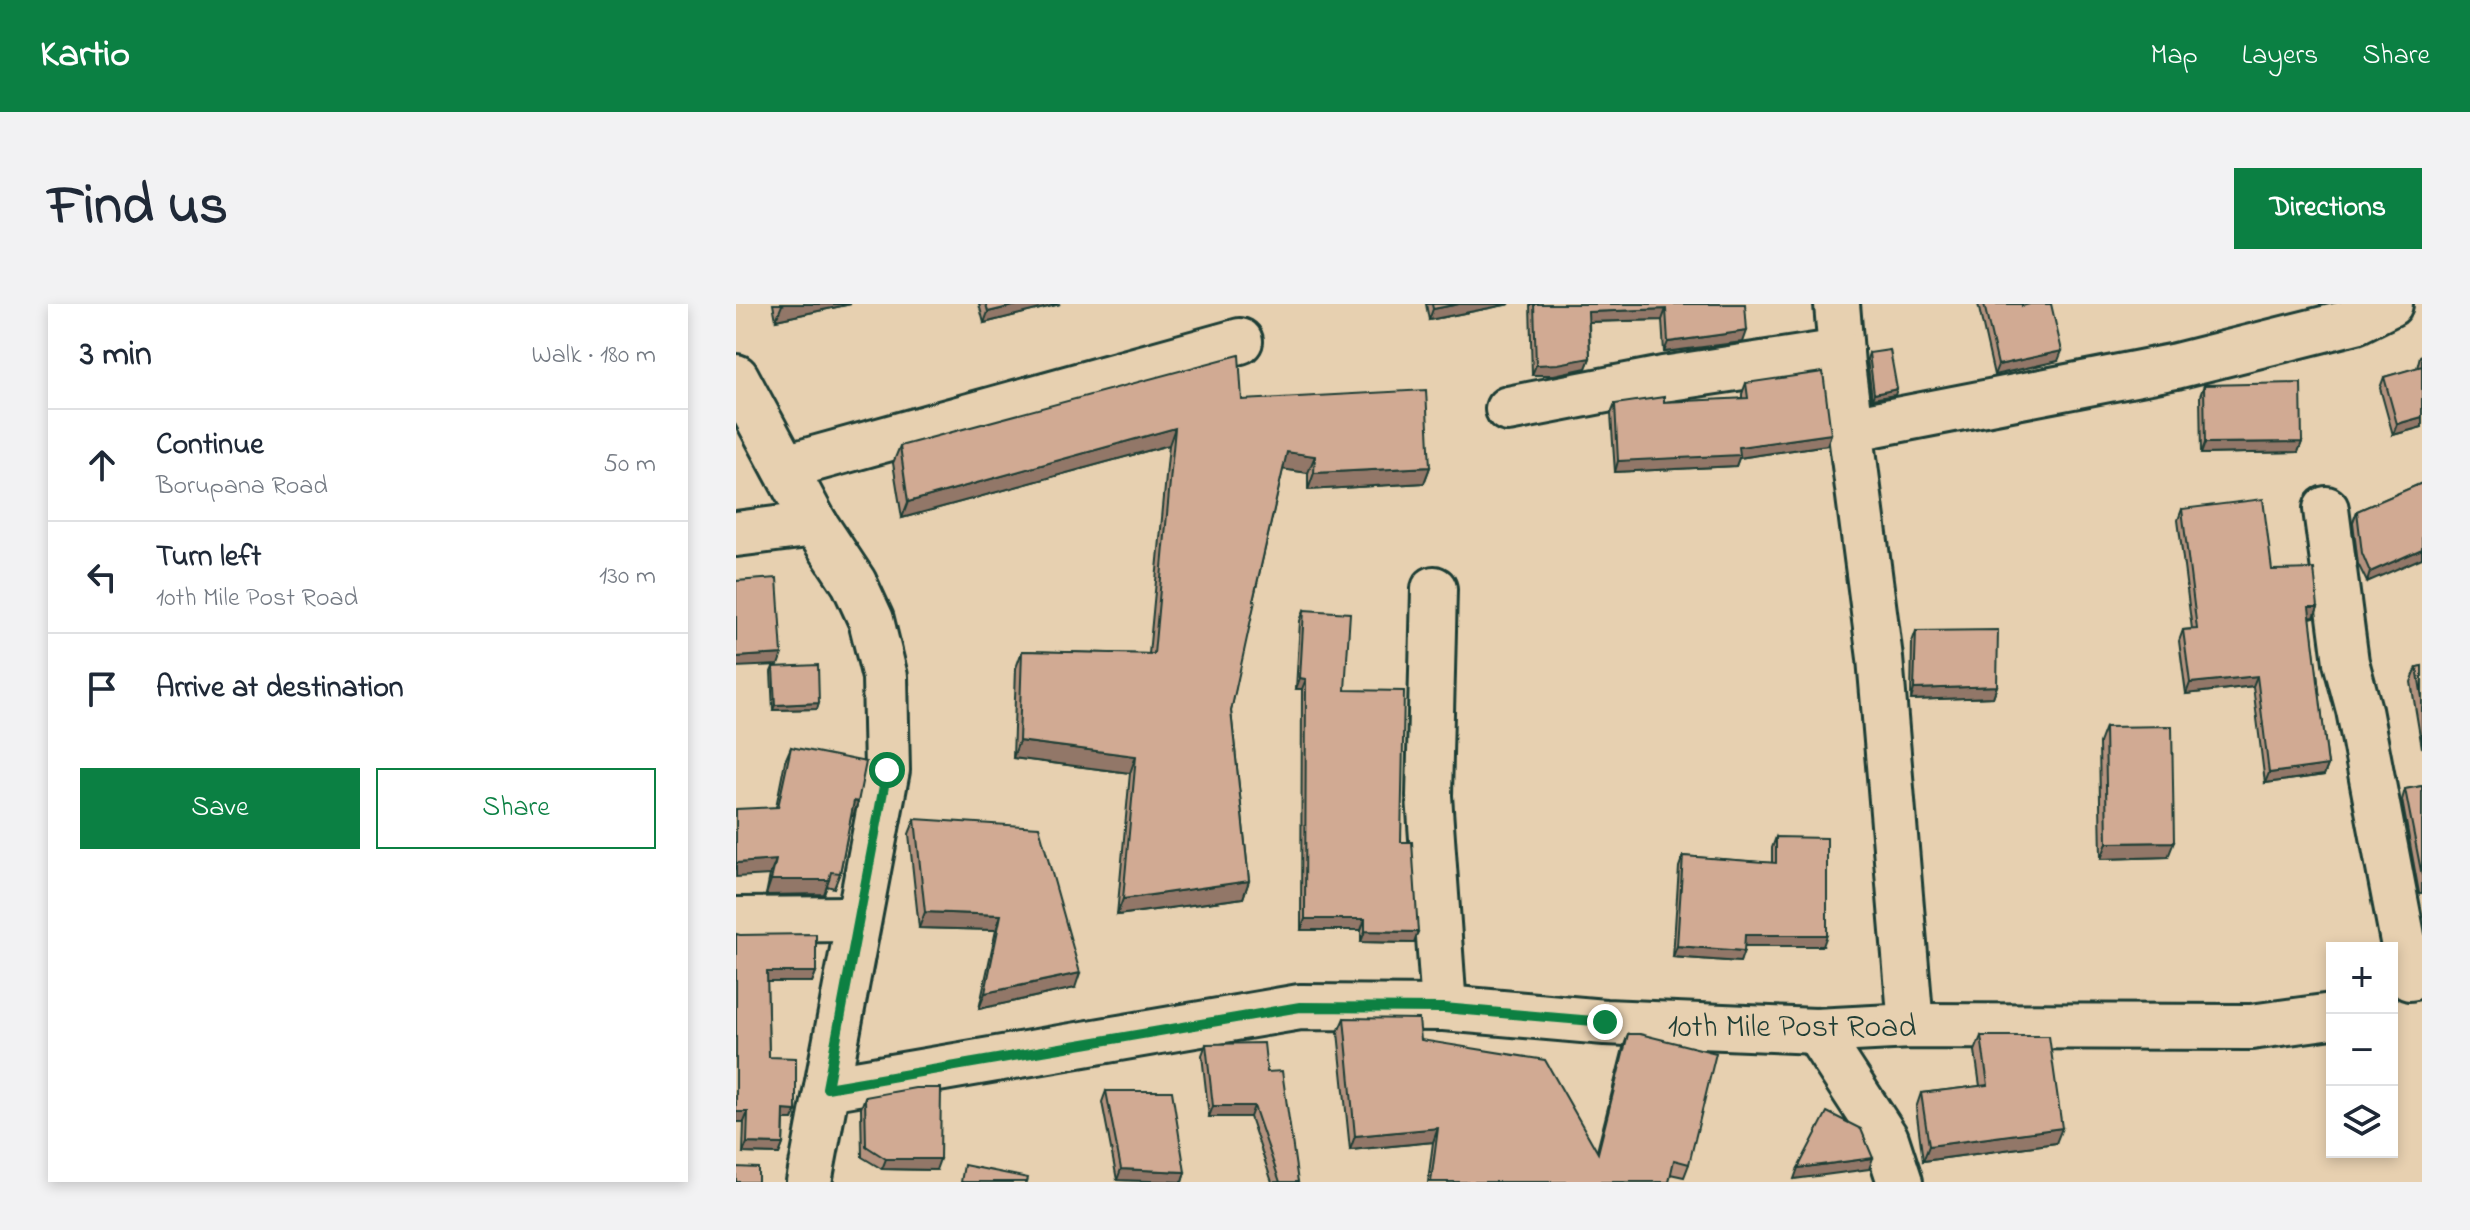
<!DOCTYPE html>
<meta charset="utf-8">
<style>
:root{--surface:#fff;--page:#f2f2f3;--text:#1f2937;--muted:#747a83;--line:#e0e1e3;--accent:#0b8043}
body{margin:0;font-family:"Indie Flower",sans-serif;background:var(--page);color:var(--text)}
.controls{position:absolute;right:24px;bottom:24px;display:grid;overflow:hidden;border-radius:0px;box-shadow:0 4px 12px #0003}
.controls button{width:72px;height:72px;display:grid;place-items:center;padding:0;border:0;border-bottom:2px solid var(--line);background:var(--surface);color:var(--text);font:40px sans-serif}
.stop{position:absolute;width:24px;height:24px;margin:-18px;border:6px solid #0b8043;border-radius:50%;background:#fff}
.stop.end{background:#0b8043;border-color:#fff;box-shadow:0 2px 8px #0008}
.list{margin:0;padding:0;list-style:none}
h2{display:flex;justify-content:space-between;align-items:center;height:104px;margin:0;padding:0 32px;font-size:34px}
h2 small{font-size:26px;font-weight:400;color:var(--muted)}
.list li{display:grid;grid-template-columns:52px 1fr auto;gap:24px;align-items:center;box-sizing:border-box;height:112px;padding:0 32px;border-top:2px solid var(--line)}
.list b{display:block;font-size:30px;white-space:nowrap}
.list p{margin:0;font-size:26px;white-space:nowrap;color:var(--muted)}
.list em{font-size:26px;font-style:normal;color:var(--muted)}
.actions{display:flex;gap:16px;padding:24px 32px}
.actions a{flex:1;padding:18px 0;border:2px solid var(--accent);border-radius:0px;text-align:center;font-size:28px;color:var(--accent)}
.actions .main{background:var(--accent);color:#fff}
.icon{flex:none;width:44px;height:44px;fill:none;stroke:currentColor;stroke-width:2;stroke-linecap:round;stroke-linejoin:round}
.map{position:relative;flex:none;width:1686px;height:878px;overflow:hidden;border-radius:0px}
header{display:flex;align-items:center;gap:48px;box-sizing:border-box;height:112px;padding:0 40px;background:var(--accent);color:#fff}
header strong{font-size:38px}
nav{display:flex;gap:44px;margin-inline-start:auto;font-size:28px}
.intro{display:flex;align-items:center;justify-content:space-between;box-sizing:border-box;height:192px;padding:0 48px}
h1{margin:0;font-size:56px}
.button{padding:20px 36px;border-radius:0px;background:var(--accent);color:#fff;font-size:28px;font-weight:700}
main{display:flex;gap:48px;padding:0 48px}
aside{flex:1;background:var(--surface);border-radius:0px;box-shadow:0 4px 12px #0003}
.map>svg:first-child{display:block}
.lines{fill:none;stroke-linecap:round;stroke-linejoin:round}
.minor-casing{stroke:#1f3d34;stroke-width:50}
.major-casing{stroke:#1f3d34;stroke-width:50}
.minor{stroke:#e7d0b0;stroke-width:44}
.major{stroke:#e7d0b0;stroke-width:44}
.wall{fill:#b4927e;stroke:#1f3d34;stroke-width:2}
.shaded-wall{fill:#927767;stroke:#1f3d34;stroke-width:2}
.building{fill:#d1aa93;stroke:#1f3d34;stroke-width:2}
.route{stroke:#0b8043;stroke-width:10}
.labels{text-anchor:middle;stroke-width:8;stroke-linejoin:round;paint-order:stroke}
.street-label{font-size:32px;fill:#1f3d34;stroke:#e7d0b0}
</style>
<header>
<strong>Kartio</strong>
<nav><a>Map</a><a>Layers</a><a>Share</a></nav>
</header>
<div class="intro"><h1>Find us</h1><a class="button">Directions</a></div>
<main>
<aside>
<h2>3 min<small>Walk · 180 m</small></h2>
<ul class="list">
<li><svg class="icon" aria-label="ahead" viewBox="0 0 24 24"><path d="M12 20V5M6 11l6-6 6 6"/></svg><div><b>Continue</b><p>Borupana Road</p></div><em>50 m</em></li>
<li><svg class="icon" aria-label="left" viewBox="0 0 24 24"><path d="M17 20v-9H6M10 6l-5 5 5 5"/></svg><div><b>Turn left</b><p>10th Mile Post Road</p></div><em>130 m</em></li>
<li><svg class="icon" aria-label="arrive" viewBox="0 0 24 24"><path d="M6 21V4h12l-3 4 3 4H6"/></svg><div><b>Arrive at destination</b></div></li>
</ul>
<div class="actions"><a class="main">Save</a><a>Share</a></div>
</aside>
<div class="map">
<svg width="1686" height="878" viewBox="0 0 1686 878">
<rect width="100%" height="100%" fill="#e7d0b0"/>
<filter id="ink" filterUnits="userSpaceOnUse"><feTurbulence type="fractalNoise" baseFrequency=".0125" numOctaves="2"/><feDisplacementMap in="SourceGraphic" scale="16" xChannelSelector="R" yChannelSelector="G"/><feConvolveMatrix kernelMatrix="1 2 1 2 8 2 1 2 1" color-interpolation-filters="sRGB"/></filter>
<g filter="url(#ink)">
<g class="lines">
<defs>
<g id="minor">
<polyline points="1101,0 1106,61 1144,354 1175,722"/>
<polyline points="772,105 927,75 1105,48"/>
<polyline points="1114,125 1440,62 1620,17 1654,0"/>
<polyline points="49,163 504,37"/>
<polyline points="1590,205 1610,358 1623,406 1674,674"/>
<polyline points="0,230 79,220"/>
<polyline points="698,285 693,492 708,704"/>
<polyline points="0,616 122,615"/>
<polyline points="1080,727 1150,835 1164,878"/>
<polyline points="91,784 564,703 708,704 869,718 1080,727 1175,722 1515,723 1596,712"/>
</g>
<polyline id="major" points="0,73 79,220 118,279 135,316 149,373 151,466 73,878"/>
</defs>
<use href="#minor" class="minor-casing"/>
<use href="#major" class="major-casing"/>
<use href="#minor" class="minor"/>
<use href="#major" class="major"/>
</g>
<g class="wall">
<polygon points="37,0 115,0 40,16"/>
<polygon points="243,0 324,0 248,19"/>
<polygon points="690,0 774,0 693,16"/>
<polygon points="794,0 1009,0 1007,38 928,48 926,16 853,18 854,54 850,64 818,71 796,71"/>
<polygon points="1242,0 1286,0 1322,57 1258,71"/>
<polygon points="1133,49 1159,91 1136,95 1131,55"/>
<polygon points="1686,51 1686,123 1657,131 1644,84 1648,73 1681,64 1684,52"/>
<polygon points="1010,79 1095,130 1091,141 1003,154 1000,162 879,168 875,110 879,100 1006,95 1006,90"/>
<polygon points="1468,81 1566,138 1562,148 1465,150 1464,92"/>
<polygon points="506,96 694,163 688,179 572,186 572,169 547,165 517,297 495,407 513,577 507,594 381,611 394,469 277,454 280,364 286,347 413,350 433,141 166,214 157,159 164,142"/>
<polygon points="1686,179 1631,278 1622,260 1617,218 1621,207"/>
<polygon points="1446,205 1536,266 1582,303 1578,313 1574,314 1592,461 1588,471 1529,479 1517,382 1450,390 1443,337 1447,326 1456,325 1442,216"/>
<polygon points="568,306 609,386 665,538 678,639 625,638 625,626 565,626 566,385 560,385 564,317"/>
<polygon points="1180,327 1261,382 1257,393 1175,396 1176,338"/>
<polygon points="1686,362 1686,444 1675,378 1681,363"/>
<polygon points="37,363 83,399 81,405 37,406 35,368"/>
<polygon points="1369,423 1432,553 1365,555 1363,439"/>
<polygon points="55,443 122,498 117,512 115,512 104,569 98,584 91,582 88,590 30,591 34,571 40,503 49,457"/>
<polygon points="1686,482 1686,589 1683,589 1666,496 1669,485"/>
<polygon points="179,515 339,684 243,705 260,626 183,624 173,530"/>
<polygon points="1040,533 1087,642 1008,642 1004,658 937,653 943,563 947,552 1036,559 1036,544"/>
<polygon points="0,630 80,668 76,678 31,678 33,753 60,807 57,816 48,816 47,840 43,850 7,849 8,818 0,818"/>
<polygon points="608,714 685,736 861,847 887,744 892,730 953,860 948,873 934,870 933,878 692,878 697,838 614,846 602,728"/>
<polygon points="1245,732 1320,839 1187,857 1180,804 1185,789 1244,782 1239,747"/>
<polygon points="470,740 531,768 562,878 536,878 514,813 473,813 466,751"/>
<polygon points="370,787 449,868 446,878 381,876 366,798"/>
<polygon points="129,793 200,866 146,865 126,853 125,804"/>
</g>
<g class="shaded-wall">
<polygon points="49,0 115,0 40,16 46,1"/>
<polygon points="285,0 324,0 248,19 252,8"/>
<polygon points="723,0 774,0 693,16 697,5"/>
<polygon points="930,5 926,16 848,18 852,8"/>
<polygon points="1011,27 1007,38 928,48 932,38"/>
<polygon points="1326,47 1322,57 1258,71 1262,61"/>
<polygon points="854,54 850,64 818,71 796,71 800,61"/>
<polygon points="1161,85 1159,91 1136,95 1138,90"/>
<polygon points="1686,113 1686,123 1657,131 1661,120"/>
<polygon points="439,124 433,141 166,214 172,198"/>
<polygon points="1095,130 1091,141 1003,154 1000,162 879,168 882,157 1003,143"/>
<polygon points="1566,138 1562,148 1465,150 1469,139"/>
<polygon points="551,148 579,152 572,169 545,165"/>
<polygon points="694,163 688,179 572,186 578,169"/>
<polygon points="1686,245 1686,254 1631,278 1634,268"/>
<polygon points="1573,303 1582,303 1578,313 1569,314"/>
<polygon points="46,350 42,361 0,363 0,353"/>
<polygon points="1521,372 1517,382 1450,390 1454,379"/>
<polygon points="564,374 570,375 566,385 560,385"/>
<polygon points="1261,382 1257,393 1175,396 1178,385"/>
<polygon points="83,399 81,405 37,406 39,401"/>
<polygon points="283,437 400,452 394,469 277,454"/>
<polygon points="1592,461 1588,471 1529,479 1533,469"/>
<polygon points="118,497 122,498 117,512 113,512"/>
<polygon points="1438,538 1432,553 1365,555 1371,539"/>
<polygon points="40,556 34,571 0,573 0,559"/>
<polygon points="35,576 93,576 88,590 30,591"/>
<polygon points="513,577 507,594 381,611 387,595"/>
<polygon points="189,608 265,611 260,626 183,624"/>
<polygon points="569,615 629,615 625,626 565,626"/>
<polygon points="629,627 682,628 678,639 625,638"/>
<polygon points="1009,631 1091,631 1087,642 1005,642"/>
<polygon points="941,642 1008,647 1004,658 937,653"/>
<polygon points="31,668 80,668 76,678 27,678"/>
<polygon points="344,669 339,684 243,705 249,689"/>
<polygon points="477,802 518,802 514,813 473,813"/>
<polygon points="48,806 60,807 57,816 44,816"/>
<polygon points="0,808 12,808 8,818 0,818"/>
<polygon points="702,824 697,838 614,846 619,832"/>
<polygon points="1326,824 1320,839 1187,857 1193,842"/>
<polygon points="11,839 47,840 43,850 7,849"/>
<polygon points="1137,854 1133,865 1058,875 1062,864"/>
<polygon points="150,855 204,855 200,866 146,865"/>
<polygon points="385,865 449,868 446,878 381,876"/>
</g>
<g class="building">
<polygon points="250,0 285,0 252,8"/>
<polygon points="696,0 723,0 697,5"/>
<polygon points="798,0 1009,0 1011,27 932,38 930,5 852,8 854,54 822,60 800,61"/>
<polygon points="1248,0 1286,0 1286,2 1294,0 1315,0 1326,47 1262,61"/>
<polygon points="1154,46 1161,85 1138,90 1133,49"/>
<polygon points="503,51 506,96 690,86 694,163 578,169 579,152 551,148 517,297 519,297 495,407 513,577 387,595 400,452 283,437 286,347 418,350 439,124 172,198 164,142"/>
<polygon points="1686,62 1686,113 1661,120 1648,73"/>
<polygon points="1087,68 1095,130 1003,143 1004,151 882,157 879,100 928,93 928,98 1012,94 1010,79"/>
<polygon points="1565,79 1566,138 1469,139 1468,81"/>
<polygon points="1686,179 1686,245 1634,268 1626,249 1621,207"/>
<polygon points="1527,195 1536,266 1578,265 1582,303 1573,303 1592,461 1533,469 1521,372 1454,379 1447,326 1461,325 1446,205"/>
<polygon points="41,274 46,350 0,353 0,277"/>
<polygon points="568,306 614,309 609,386 668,387 665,538 676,538 682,628 629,627 629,615 569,615 570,375 564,374"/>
<polygon points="1262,326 1261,382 1178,385 1180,327"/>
<polygon points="82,361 83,399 39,401 37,363"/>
<polygon points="1686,362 1686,394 1681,363"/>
<polygon points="1436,422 1438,538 1371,539 1369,423"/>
<polygon points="55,443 130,458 122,498 118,497 104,569 95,568 93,576 35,576 40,556 0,559 0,505 42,503"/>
<polygon points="1686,482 1686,572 1669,485"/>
<polygon points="179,515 303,523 344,669 249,689 265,611 189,608"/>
<polygon points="1040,533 1091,534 1091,631 1009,631 1008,647 941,642 947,552 1040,559"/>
<polygon points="0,630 4,631 80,630 80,668 31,668 33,753 60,754 60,807 48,806 47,840 11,839 12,808 0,808"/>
<polygon points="608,714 683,715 685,736 809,756 862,849 892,730 904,730 980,749 953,860 938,856 933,878 695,878 702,824 619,832"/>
<polygon points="1245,732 1313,732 1326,824 1193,842 1185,789 1252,781"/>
<polygon points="528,739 531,768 546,767 562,878 544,878 518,802 477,802 470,740"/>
<polygon points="179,784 205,784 204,855 150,855 130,842 129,793"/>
<polygon points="370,787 436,787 449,868 385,865"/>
<polygon points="1091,808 1125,825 1137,854 1062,864"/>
<polygon points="228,861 292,874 291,878 225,878"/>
<polygon points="0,863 22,864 22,878 0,878"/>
</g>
</g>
<g class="lines" filter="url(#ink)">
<polyline class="route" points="151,466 91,784 564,703 708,704 869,718"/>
</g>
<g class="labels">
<g class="street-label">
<text x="1056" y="732">10th Mile Post Road</text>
</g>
</g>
</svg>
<div class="controls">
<button>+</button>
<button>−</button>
<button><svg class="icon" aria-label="layers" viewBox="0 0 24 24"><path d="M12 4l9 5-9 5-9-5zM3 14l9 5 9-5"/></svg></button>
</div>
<div class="stop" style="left:151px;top:466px"></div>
<div class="stop end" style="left:869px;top:718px"></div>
</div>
</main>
